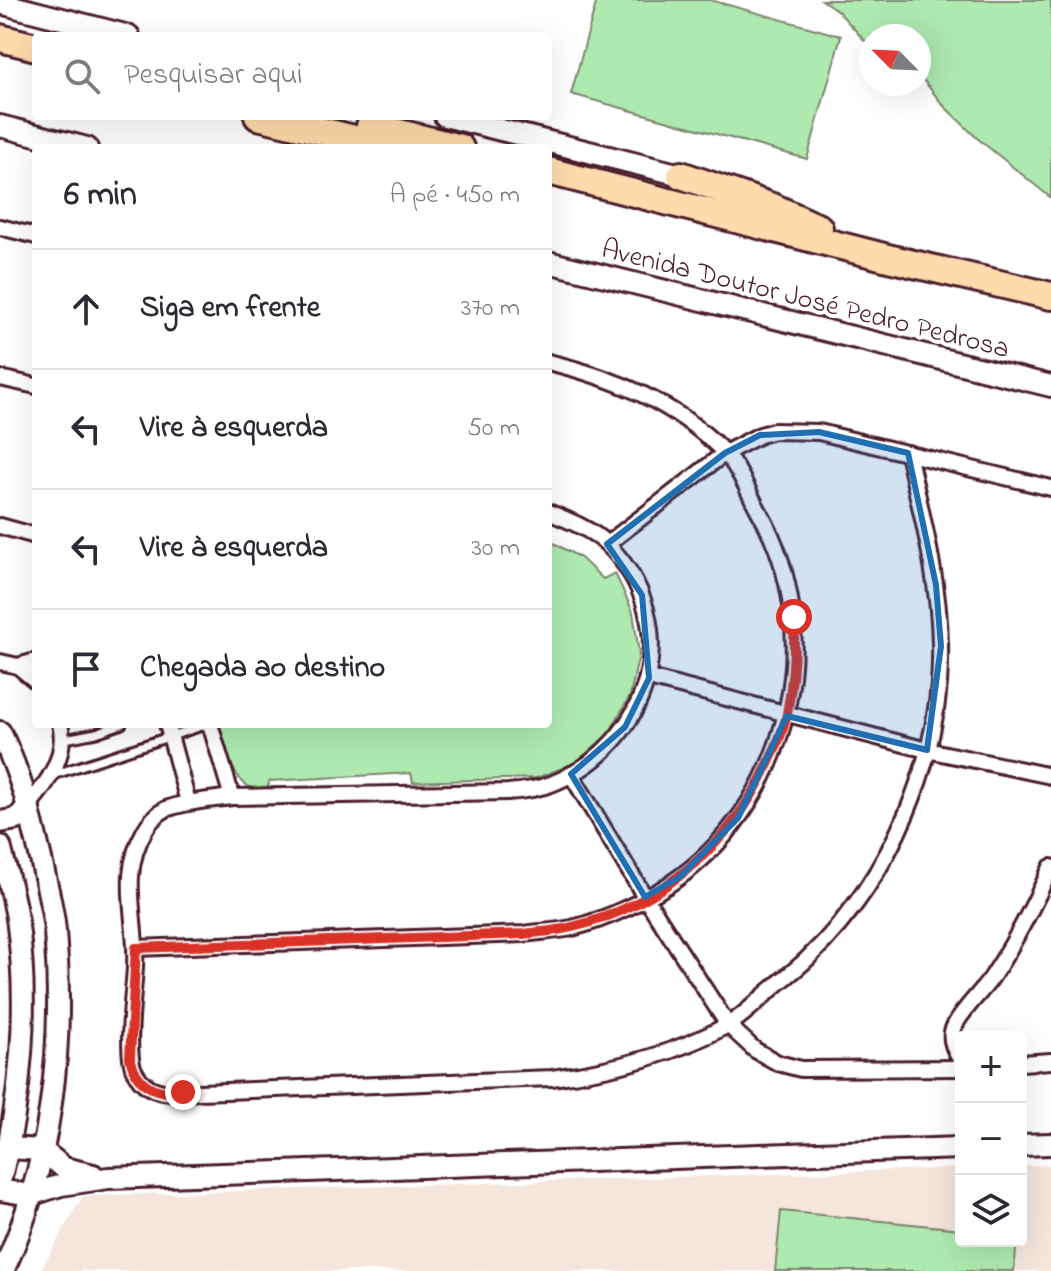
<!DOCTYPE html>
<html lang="pt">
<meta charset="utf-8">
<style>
:root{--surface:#fff;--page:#f7f7f7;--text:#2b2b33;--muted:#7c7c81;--line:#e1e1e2}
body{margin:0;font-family:"Indie Flower",sans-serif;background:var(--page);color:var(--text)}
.controls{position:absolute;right:24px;bottom:24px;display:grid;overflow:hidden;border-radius:8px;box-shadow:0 8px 32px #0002}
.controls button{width:72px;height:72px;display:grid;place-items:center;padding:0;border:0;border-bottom:2px solid var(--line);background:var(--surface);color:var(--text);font:40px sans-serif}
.compass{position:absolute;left:859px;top:24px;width:72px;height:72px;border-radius:50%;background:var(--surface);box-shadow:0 8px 32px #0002;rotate:294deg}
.stop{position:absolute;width:24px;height:24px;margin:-18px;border:6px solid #d93025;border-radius:50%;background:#fff}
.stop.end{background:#d93025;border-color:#fff;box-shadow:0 2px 8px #0008}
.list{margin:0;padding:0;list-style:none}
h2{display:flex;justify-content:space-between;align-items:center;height:104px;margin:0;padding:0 32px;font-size:34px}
h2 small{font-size:26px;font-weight:400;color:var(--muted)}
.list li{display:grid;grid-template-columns:52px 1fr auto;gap:24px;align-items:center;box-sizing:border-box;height:120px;padding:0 32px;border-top:2px solid var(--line)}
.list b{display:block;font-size:30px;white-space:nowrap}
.list em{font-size:26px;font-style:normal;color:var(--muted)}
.icon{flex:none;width:44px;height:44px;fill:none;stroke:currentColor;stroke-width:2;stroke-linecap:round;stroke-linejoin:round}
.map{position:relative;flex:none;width:1051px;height:1271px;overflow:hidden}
.search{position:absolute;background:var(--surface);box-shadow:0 8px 32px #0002;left:32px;top:32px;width:520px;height:88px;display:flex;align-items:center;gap:20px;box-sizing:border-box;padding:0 28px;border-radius:8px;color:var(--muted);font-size:30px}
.panel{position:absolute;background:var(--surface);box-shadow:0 8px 32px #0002;left:32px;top:144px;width:520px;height:584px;border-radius:8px}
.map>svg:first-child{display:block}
.built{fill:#f4e6dc}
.green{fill:#aeeab0;stroke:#7c846e;stroke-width:2}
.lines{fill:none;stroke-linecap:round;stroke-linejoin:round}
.lane-casing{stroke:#4a1f2b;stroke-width:13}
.street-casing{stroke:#4a1f2b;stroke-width:20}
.secondary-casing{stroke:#4a1f2b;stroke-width:26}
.highway-casing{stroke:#4a1f2b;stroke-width:32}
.lane{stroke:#fff;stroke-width:7}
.street{stroke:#fff;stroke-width:14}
.secondary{stroke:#fff;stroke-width:20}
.highway{stroke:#fedbac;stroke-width:26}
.route{stroke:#d93025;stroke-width:10}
.marked{fill:#1f6fb2;fill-opacity:0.2;stroke:#1f6fb2;stroke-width:6;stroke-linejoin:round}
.labels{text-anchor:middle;stroke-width:8;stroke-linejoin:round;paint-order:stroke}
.street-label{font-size:28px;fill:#4a1f2b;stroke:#fff}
</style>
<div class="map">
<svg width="1051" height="1271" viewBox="0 0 1051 1271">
<rect width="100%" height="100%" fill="#fff"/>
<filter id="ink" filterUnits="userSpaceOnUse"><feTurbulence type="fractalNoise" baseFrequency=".0125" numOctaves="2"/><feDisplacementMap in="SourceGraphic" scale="16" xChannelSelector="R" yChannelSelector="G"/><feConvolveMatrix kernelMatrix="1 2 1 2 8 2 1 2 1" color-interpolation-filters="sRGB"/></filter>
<g filter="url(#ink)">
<polygon class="built" points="1051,1165 1051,1271 40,1271 83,1196 961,1168 961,1241 1021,1241 1021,1166"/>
<g class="green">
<polygon points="597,0 710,0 841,36 807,159 571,94"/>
<polygon points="822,0 1051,0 1051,198 977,138 944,106 919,75 919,36 894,36 891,31 871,36 871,39 865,41 838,11"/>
<path d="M 548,540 L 581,558 L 603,579 L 615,573 L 633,612 L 639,654 L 630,696 L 609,733 L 577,762 L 537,778 L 413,782 L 411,773 L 269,781 L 268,790 C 232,794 228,751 219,724 L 548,724 Z"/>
<polygon points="781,1211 961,1229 961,1241 1017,1241 1014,1271 775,1271"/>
</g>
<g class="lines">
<defs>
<g id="lane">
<polyline points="65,739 96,733 122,724"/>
<polyline points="53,775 208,724"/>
</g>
<g id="street">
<polyline points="0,227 36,236"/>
<polyline points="0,378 36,386"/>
<path d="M 548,512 C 568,520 591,529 607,544 C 687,623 651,745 551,784 C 538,789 522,791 508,792 L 232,797 C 210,800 187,801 166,809 C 158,813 149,822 145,830 C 118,876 138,918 135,967 C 134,990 125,1052 134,1070 C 142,1087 157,1093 174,1093 L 552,1078 C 612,1070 673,1055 726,1026 C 743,1017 758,1000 773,988 C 785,977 799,968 810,956 C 891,878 943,757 940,644 C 939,579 922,516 908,453"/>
<polyline points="0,526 36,536"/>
<polyline points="607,544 725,453 760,435 774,431 819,432 1051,488"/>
<polyline points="0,662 18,666 36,681"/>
<polyline points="18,666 36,661"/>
<polyline points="649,678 927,750 1051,776"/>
<polyline points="167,724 188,802"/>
<polyline points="210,724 232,797"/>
<polyline points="571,774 645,897 728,1025 755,1050 778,1063 801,1069 961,1068"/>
<path d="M 29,805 C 48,783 68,754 60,724"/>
<path d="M 136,948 L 524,934 C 539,932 556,931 572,928 C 608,919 650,899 681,876 C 791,795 827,632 760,513 C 749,494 739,467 723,451 C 674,402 614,378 548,362"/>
<path d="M 961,1061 C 956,1052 950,1043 952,1032 C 956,1016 982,992 992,977 C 1015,942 1034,905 1051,867"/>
<polyline points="1021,1063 1051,1061"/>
</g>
<g id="secondary">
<polyline points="0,3 129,36"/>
<polyline points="445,116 681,175"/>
<polyline points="0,126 87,148"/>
<polyline points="548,262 1051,386"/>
<path d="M 0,732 C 20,772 31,815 41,859 C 46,883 53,907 55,931 C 65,1044 51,1168 3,1271"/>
<polyline points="0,822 17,819 29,805"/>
<path d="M 0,846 C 6,870 13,894 17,918 C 29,1002 22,1099 0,1181"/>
<polyline points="1021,1145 1051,1144"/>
<polyline points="9,1148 42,1150 64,1168 93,1175"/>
<polyline points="0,1190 30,1195 61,1185 108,1178 961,1148"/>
</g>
<g id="highway">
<polyline points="0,38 36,47"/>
<polyline points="258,116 392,148"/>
<polyline points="370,126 460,148"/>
<polyline points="548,171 888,258 1051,296"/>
<polyline points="681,175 775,208 819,228"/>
</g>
</defs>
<use href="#lane" class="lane-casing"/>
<use href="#street" class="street-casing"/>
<use href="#secondary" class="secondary-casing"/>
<use href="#highway" class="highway-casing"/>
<use href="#lane" class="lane"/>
<use href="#street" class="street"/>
<use href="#secondary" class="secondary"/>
<use href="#highway" class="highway"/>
</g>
</g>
<g class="lines" filter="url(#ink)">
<path class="route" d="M 183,1092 C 156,1094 137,1087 130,1058 L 136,948 L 524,934 C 540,932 557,931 572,927 C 661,906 734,842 770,760 C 777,745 784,729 787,714 C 793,682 795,649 794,617"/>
</g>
<path class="marked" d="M 819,432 L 908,453 L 936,585 L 941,646 L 927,750 L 787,716 L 738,818 L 680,877 L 645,897 L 571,774 L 625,727 L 649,678 L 642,595 L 607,544 L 725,453 L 760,435 Z"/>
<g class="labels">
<g class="street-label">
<text transform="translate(806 297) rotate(14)" y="10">Avenida Doutor José Pedro Pedrosa</text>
</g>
</g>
</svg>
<div class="controls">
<button>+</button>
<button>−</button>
<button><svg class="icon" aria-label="layers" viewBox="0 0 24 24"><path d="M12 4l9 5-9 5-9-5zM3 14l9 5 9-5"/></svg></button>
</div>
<svg class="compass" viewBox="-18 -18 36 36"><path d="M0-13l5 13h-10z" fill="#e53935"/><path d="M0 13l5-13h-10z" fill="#7c7c81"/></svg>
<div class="stop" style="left:794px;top:617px"></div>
<div class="stop end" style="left:183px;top:1092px"></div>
<div class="search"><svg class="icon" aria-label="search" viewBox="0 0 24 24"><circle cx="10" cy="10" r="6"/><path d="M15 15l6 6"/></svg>Pesquisar aqui</div>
<section class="panel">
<h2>6 min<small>A pé · 450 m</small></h2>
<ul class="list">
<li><svg class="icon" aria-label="ahead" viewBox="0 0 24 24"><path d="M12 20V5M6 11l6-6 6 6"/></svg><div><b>Siga em frente</b></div><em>370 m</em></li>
<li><svg class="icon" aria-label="left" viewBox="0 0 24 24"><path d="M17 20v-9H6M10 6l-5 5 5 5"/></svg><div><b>Vire à esquerda</b></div><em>50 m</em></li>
<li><svg class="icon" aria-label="left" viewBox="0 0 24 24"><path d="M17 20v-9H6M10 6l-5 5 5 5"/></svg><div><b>Vire à esquerda</b></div><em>30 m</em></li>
<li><svg class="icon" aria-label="arrive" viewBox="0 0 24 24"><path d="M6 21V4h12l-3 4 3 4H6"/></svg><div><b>Chegada ao destino</b></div></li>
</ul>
</section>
</div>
